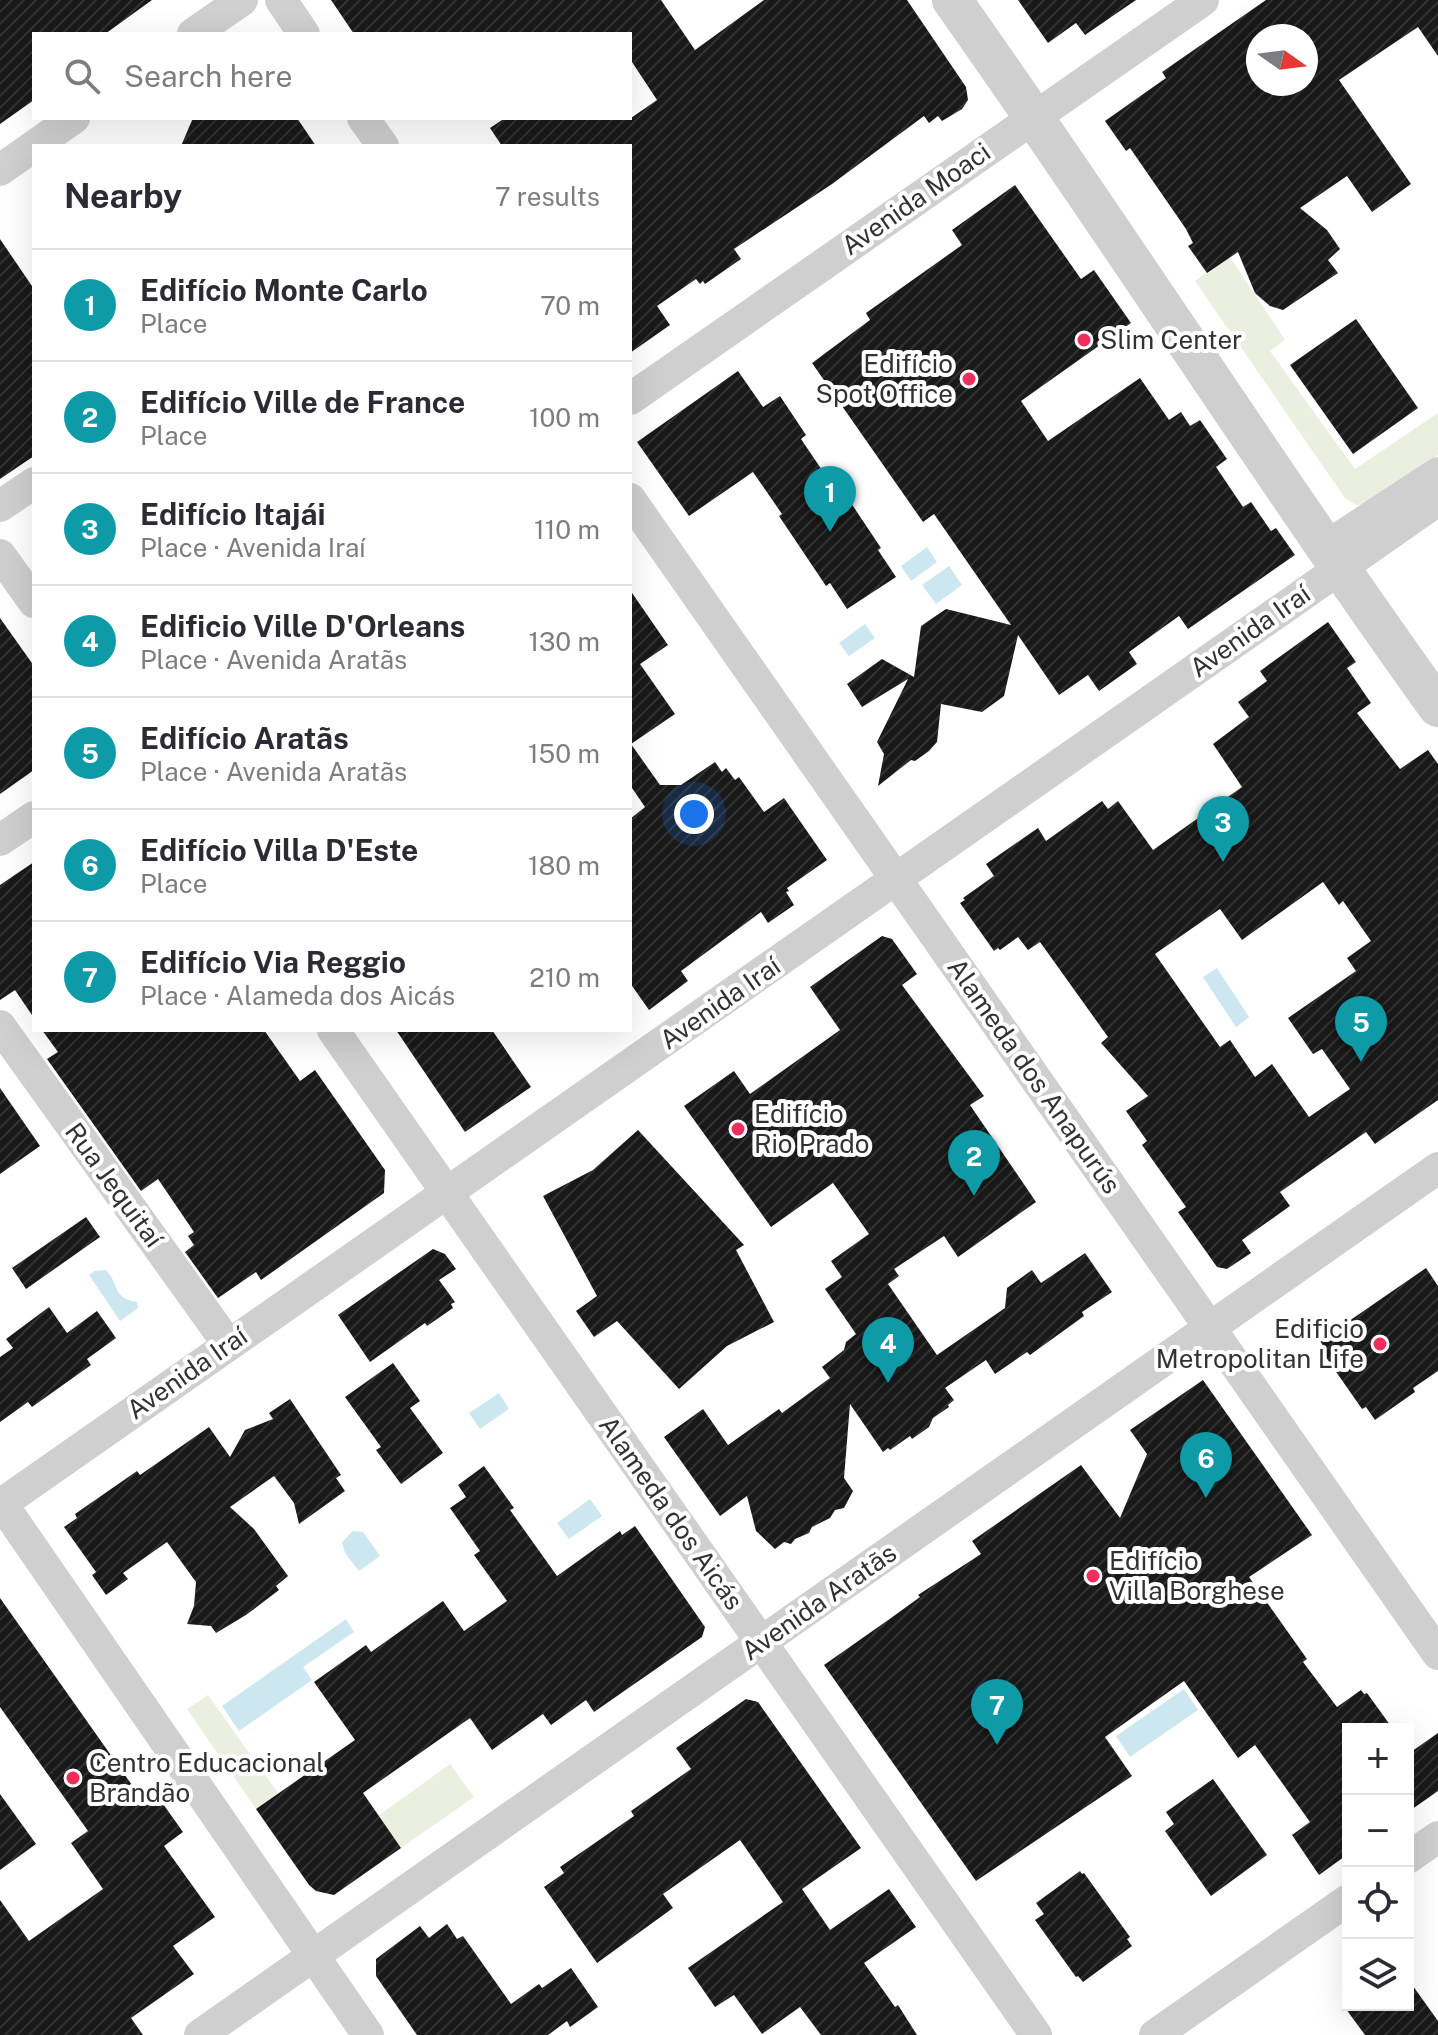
<!DOCTYPE html>
<meta charset="utf-8">
<style>
:root{--surface:#fff;--page:#f7f7f7;--text:#2b2b33;--muted:#7c7c81;--line:#e1e1e2;--accent:#f02d5c}
body{margin:0;font-family:"Public Sans",sans-serif;background:var(--page);color:var(--text)}
.controls{position:absolute;right:24px;bottom:24px;display:grid;overflow:hidden;border-radius:0px;box-shadow:0 8px 32px #0002}
.controls button{width:72px;height:72px;display:grid;place-items:center;padding:0;border:0;border-bottom:2px solid var(--line);background:var(--surface);color:var(--text);font:40px sans-serif}
.compass{position:absolute;left:1246px;top:24px;width:72px;height:72px;border-radius:50%;background:var(--surface);box-shadow:0 8px 32px #0002;rotate:104deg}
.you{position:absolute;left:694px;top:814px;width:28px;height:28px;margin:-20px;border:6px solid #fff;border-radius:50%;background:#1a73e8;box-shadow:0 0 0 12px #1a73e833}
.badge{display:grid;place-items:center;width:52px;height:52px;border-radius:50%;background:var(--accent);color:#fff;font-size:26px;font-weight:700}
.pin{position:absolute;translate:-50% -66px;filter:drop-shadow(0 2px 4px #0008)}
.pin::after{content:'';position:absolute;top:42px;width:28px;height:24px;background:inherit;clip-path:polygon(0 0,100% 0,50% 100%)}
.list{margin:0;padding:0;list-style:none}
h2{display:flex;justify-content:space-between;align-items:center;height:104px;margin:0;padding:0 32px;font-size:34px}
h2 small{font-size:26px;font-weight:400;color:var(--muted)}
.list li{display:grid;grid-template-columns:52px 1fr auto;gap:24px;align-items:center;box-sizing:border-box;height:112px;padding:0 32px;border-top:2px solid var(--line)}
.list b{display:block;font-size:30px;white-space:nowrap}
.list p{margin:0;font-size:26px;white-space:nowrap;color:var(--muted)}
.list em{font-size:26px;font-style:normal;color:var(--muted)}
.icon{flex:none;width:44px;height:44px;fill:none;stroke:currentColor;stroke-width:2;stroke-linecap:round;stroke-linejoin:round}
.map{position:relative;flex:none;width:1438px;height:2035px;overflow:hidden}
.search{position:absolute;background:var(--surface);box-shadow:0 8px 32px #0002;left:32px;top:32px;width:600px;height:88px;display:flex;align-items:center;gap:20px;box-sizing:border-box;padding:0 28px;border-radius:0px;color:var(--muted);font-size:30px}
.panel{position:absolute;background:var(--surface);box-shadow:0 8px 32px #0002;left:32px;top:144px;width:600px;height:888px;border-radius:0px}
.map>svg:first-child{display:block}
.green{fill:#ebefe0}
.water{fill:#cce7ef}
.building{fill:url(#building-hatch);fill-rule:evenodd}
.lines{fill:none;stroke-linecap:round;stroke-linejoin:round}
.minor{stroke:#cfcfcf;stroke-width:32}
.tertiary{stroke:#cfcfcf;stroke-width:40}
.poi-dot{fill:#f02d5c;stroke:#fff;stroke-width:3}
.labels{text-anchor:middle;stroke-width:8;stroke-linejoin:round;paint-order:stroke}
.street-label{font-size:26px;fill:#323232;stroke:#fff}
.poi-label{font-size:26px;fill:#323232;stroke:#fff;text-anchor:start}
</style>
<div class="map">
<svg width="1438" height="2035" viewBox="0 0 1438 2035">
<defs>
<pattern id="building-hatch" width="6" height="6" patternUnits="userSpaceOnUse" patternTransform="scale(2)"><rect width="6" height="6" fill="#191919"/><path d="M-1 1l2-2M0 6l6-6M5 7l2-2" fill="none" stroke="#323232"/></pattern>
</defs>
<rect width="100%" height="100%" fill="#fff"/>
<g class="green">
<polygon points="1230,257 1285,340 1270,351 1355,469 1438,413 1438,455 1369,503 1356,505 1345,498 1195,281"/>
<polygon points="208,1695 278,1793 256,1809 187,1709"/>
<polygon points="450,1764 474,1797 401,1848 378,1816"/>
</g>
<g class="water">
<polygon points="927,547 937,562 911,581 901,566"/>
<polygon points="949,566 962,585 936,604 922,585"/>
<polygon points="865,624 875,638 849,656 839,643"/>
<polygon points="1217,968 1249,1017 1236,1027 1203,977"/>
<path d="M 106,1270 C 120,1285 112,1298 137,1302 L 138,1308 L 120,1321 L 89,1275 L 95,1271 Z"/>
<polygon points="499,1393 509,1409 480,1429 469,1413"/>
<polygon points="590,1499 602,1516 569,1539 557,1523"/>
<polygon points="353,1531 363,1532 380,1556 359,1571 345,1553 342,1542"/>
<polygon points="346,1619 354,1632 303,1667 312,1680 239,1731 222,1706"/>
<polygon points="1184,1689 1198,1710 1130,1757 1116,1736"/>
</g>
<g class="building">
<polygon points="0,0 152,0 105,34 34,34 34,100 0,124"/>
<polygon points="331,0 661,0 695,50 764,0 907,0 966,87 968,100 962,109 942,121 938,116 929,123 924,116 832,184 734,249 741,259 705,284 703,281 700,284 696,279 657,306 670,325 630,353 630,146 502,146 490,128 505,118 631,118 657,100 630,59 630,34 354,34"/>
<polygon points="1018,0 1136,0 1085,35 1076,23 1048,43"/>
<path d="M 1266,0 L 1438,0 L 1438,56 L 1418,27 L 1339,80 L 1411,184 L 1372,212 L 1347,176 L 1300,208 L 1327,230 L 1340,249 L 1328,260 L 1338,273 L 1283,310 L 1270,306 L 1255,293 L 1238,252 L 1207,273 L 1188,246 L 1193,243 L 1186,229 L 1130,148 L 1126,151 L 1105,121 L 1166,78 L 1162,72 ZM 1258,36 L 1306,36 L 1306,84 L 1258,84 Z"/>
<polygon points="193,118 297,118 316,146 181,146"/>
<polygon points="1015,185 1081,279 1094,270 1131,323 1021,401 1048,441 1140,378 1169,420 1181,412 1190,426 1200,420 1227,459 1216,467 1243,507 1251,502 1271,531 1276,528 1295,555 1188,629 1179,616 1129,652 1137,664 1099,691 1088,675 1059,695 1018,635 1004,696 982,712 941,704 937,742 929,751 915,761 911,760 878,786 884,754 877,742 908,679 862,707 847,684 882,659 914,677 921,626 946,609 1011,625 934,514 923,522 812,363 870,320 866,313 962,245 952,230"/>
<polygon points="0,239 34,289 34,456 0,479"/>
<polygon points="1356,319 1418,408 1353,454 1290,365"/>
<polygon points="738,371 763,407 780,396 806,435 801,439 830,482 835,479 881,548 878,550 896,577 847,609 830,583 826,586 779,516 782,514 753,472 689,516 637,442"/>
<polygon points="630,590 668,645 640,664 675,714 631,744 660,785 681,785 715,762 722,772 726,768 735,780 739,777 764,812 784,798 827,860 787,888 789,891 786,892 794,905 768,923 761,912 681,971 688,981 649,1010 630,983 630,819 645,807 630,785"/>
<polygon points="0,618 34,666 34,770 0,794"/>
<path d="M 1328,622 L 1356,662 L 1347,668 L 1371,703 L 1357,713 L 1400,769 L 1428,750 L 1438,764 L 1438,1100 L 1375,1144 L 1366,1132 L 1280,1192 L 1290,1206 L 1242,1240 L 1251,1253 L 1227,1269 L 1217,1267 L 1178,1212 L 1186,1207 L 1142,1145 L 1147,1141 L 1126,1111 L 1148,1096 L 1101,1043 L 1108,1037 L 1040,942 L 1028,950 L 1018,937 L 1000,950 L 998,948 L 994,951 L 960,903 L 965,900 L 963,898 L 994,876 L 986,864 L 1038,828 L 1046,841 L 1102,801 L 1108,809 L 1118,801 L 1153,850 L 1242,787 L 1213,744 L 1249,717 L 1238,702 L 1267,681 L 1260,671 ZM 1323,882 L 1339,905 L 1343,901 L 1371,941 L 1347,958 L 1356,971 L 1288,1018 L 1313,1054 L 1322,1049 L 1350,1089 L 1309,1117 L 1272,1064 L 1255,1077 L 1230,1040 L 1220,1047 L 1155,954 L 1220,909 L 1242,940 Z"/>
<polygon points="34,862 34,1018 15,990 0,1000 0,885"/>
<polygon points="882,936 892,939 917,974 902,985 984,1096 970,1105 1036,1202 958,1257 944,1236 894,1269 899,1276 888,1284 937,1355 1005,1308 1007,1288 1032,1270 1041,1283 1085,1253 1112,1292 1082,1312 1084,1316 1030,1355 1027,1352 995,1374 986,1360 945,1388 954,1400 948,1405 949,1407 933,1418 929,1427 912,1439 910,1436 890,1450 888,1448 883,1452 850,1404 844,1478 853,1491 844,1508 835,1510 830,1518 812,1527 809,1533 795,1539 791,1544 784,1542 775,1549 756,1531 747,1496 720,1516 664,1437 703,1409 728,1445 779,1409 782,1413 830,1378 822,1367 844,1350 846,1342 856,1334 825,1289 842,1277 831,1261 869,1234 833,1183 771,1227 684,1106 734,1071 750,1094 840,1030 810,987"/>
<polygon points="42,1030 264,1030 300,1081 315,1070 385,1170 384,1193 261,1280 256,1272 218,1298 185,1252 194,1245 188,1236 194,1232 158,1179 141,1191 47,1059 58,1052"/>
<polygon points="396,1030 492,1030 531,1087 465,1132"/>
<polygon points="0,1088 40,1146 0,1174"/>
<polygon points="638,1130 744,1245 736,1250 774,1322 727,1346 679,1389 617,1321 594,1337 576,1311 597,1296 543,1196 593,1170"/>
<polygon points="86,1217 100,1237 26,1289 12,1268"/>
<polygon points="433,1249 445,1254 456,1269 439,1280 455,1302 451,1304 453,1308 427,1326 425,1323 370,1362 338,1315"/>
<polygon points="1426,1268 1438,1286 1438,1371 1413,1388 1415,1392 1375,1420 1366,1407 1362,1409 1339,1376 1321,1350 1324,1347 1320,1341"/>
<polygon points="49,1307 67,1333 97,1311 116,1338 87,1359 91,1365 32,1407 28,1402 0,1422 0,1357 13,1348 6,1339"/>
<polygon points="393,1363 420,1401 410,1408 443,1453 401,1484 376,1450 381,1447 345,1397"/>
<polygon points="1203,1380 1312,1535 1249,1577 1307,1659 1303,1662 1337,1707 1361,1690 1364,1694 1367,1693 1393,1729 1348,1729 1348,1854 1319,1875 1292,1835 1310,1822 1255,1745 1238,1758 1184,1681 1105,1737 1132,1776 976,1881 824,1665 891,1618 920,1597 918,1595 981,1554 972,1541 1081,1465 1120,1518 1147,1454 1130,1430"/>
<polygon points="290,1399 341,1475 336,1478 345,1491 299,1524 294,1503 274,1476 230,1507 254,1529 288,1576 276,1586 279,1590 246,1615 216,1633 211,1626 187,1624 194,1606 196,1582 167,1542 123,1573 128,1579 106,1595 92,1575 96,1572 64,1527 77,1518 75,1514 137,1471 140,1475 209,1427 230,1457 245,1430 273,1419 269,1413"/>
<polygon points="484,1466 514,1508 510,1510 557,1576 620,1531 622,1535 635,1526 705,1627 702,1637 594,1712 586,1700 551,1725 543,1714 492,1750 470,1718 363,1793 401,1848 334,1895 316,1891 309,1885 256,1809 355,1740 314,1682 366,1645 371,1652 443,1601 464,1631 507,1601 474,1555 480,1551 450,1508 466,1497 458,1485"/>
<polygon points="0,1598 139,1795 151,1787 183,1832 164,1846 215,1917 173,1946 194,1974 131,2018 143,2035 0,2035 0,1900 29,1941 103,1889 71,1843 88,1831 0,1707"/>
<polygon points="746,1699 758,1702 861,1848 802,1889 830,1930 889,1889 916,1927 864,1963 895,2007 898,2005 917,2035 821,2035 800,2007 762,2034 734,1995 715,2007 688,1968 783,1902 740,1840 663,1894 673,1908 597,1963 544,1887 564,1873 560,1867 634,1816 631,1811 691,1769 676,1748"/>
<polygon points="1438,1733 1438,1791 1408,1812 1408,1754"/>
<polygon points="1213,1779 1267,1855 1211,1896 1165,1831 1174,1824 1166,1812"/>
<polygon points="0,1794 36,1844 0,1870"/>
<polygon points="1080,1871 1082,1874 1084,1873 1130,1937 1127,1939 1132,1946 1083,1982 1078,1976 1076,1977 1035,1920 1044,1914 1036,1903"/>
<polygon points="447,1924 457,1939 463,1936 511,2004 539,1984 542,1988 571,1968 598,2007 570,2027 567,2021 548,2035 417,2035 376,1976 376,1959 420,1926 429,1938"/>
<polygon points="1408,1979 1438,2021 1438,2035 1365,2035 1343,2005 1408,2005"/>
</g>
<g class="lines">
<g class="minor">
<polyline points="281,0 304,34"/>
<polyline points="193,34 242,0"/>
<polyline points="363,118 383,146"/>
<polyline points="34,146 74,118"/>
<polyline points="0,170 34,146"/>
<polyline points="630,399 1203,0"/>
<polyline points="630,499 1438,1654"/>
<polyline points="0,506 34,483"/>
<polyline points="1324,548 1438,473"/>
<polyline points="0,555 34,602"/>
<polyline points="0,840 34,817"/>
<polyline points="0,1026 228,1344"/>
<polyline points="333,1030 1036,2035"/>
<polyline points="0,1501 368,2035"/>
<polyline points="0,1505 1438,500"/>
<polyline points="1408,1858 1438,1837"/>
<polyline points="200,2035 1438,1168"/>
<polyline points="1155,2035 1348,1900"/>
</g>
<path class="tertiary" d="M 952,0 C 1117,233 1271,475 1438,707"/>
</g>
<g class="poi-dot">
<circle cx="1084" cy="340" r="8"/>
<circle cx="969" cy="379" r="8"/>
<circle cx="738" cy="1129" r="8"/>
<circle cx="1380" cy="1344" r="8"/>
<circle cx="1093" cy="1576" r="8"/>
<circle cx="73" cy="1778" r="8"/>
</g>
<g class="labels">
<g class="street-label">
<text transform="translate(916 199) rotate(-35)" y="9">Avenida Moaci</text>
<text transform="translate(1250 631) rotate(-35)" y="9">Avenida Iraí</text>
<text transform="translate(720 1003) rotate(-35)" y="9">Avenida Iraí</text>
<text transform="translate(1034 1076) rotate(55)" y="9">Alameda dos Anapurús</text>
<text transform="translate(114 1185) rotate(54)" y="9">Rua Jequitaí</text>
<text transform="translate(187 1373) rotate(-35)" y="9">Avenida Iraí</text>
<text transform="translate(671 1513) rotate(55)" y="9">Alameda dos Aicás</text>
<text transform="translate(819 1602) rotate(-35)" y="9">Avenida Aratãs</text>
</g>
<g class="poi-label">
<text x="1100" y="349">Slim Center</text>
<text x="953" y="373" text-anchor="end">Edifício<tspan x="953" dy="30">Spot Office</tspan></text>
<text x="754" y="1123">Edifício<tspan x="754" dy="30">Rio Prado</tspan></text>
<text x="1364" y="1338" text-anchor="end">Edificio<tspan x="1364" dy="30">Metropolitan Life</tspan></text>
<text x="1109" y="1570">Edifício<tspan x="1109" dy="30">Villa Borghese</tspan></text>
<text x="89" y="1772">Centro Educacional<tspan x="89" dy="30">Brandão</tspan></text>
</g>
</g>
</svg>
<div class="controls">
<button>+</button>
<button>−</button>
<button><svg class="icon" aria-label="locate" viewBox="0 0 24 24"><circle cx="12" cy="12" r="6"/><path d="M12 2v4M12 18v4M2 12h4M18 12h4"/></svg></button>
<button><svg class="icon" aria-label="layers" viewBox="0 0 24 24"><path d="M12 4l9 5-9 5-9-5zM3 14l9 5 9-5"/></svg></button>
</div>
<svg class="compass" viewBox="-18 -18 36 36"><path d="M0-13l5 13h-10z" fill="#e53935"/><path d="M0 13l5-13h-10z" fill="#7c7c81"/></svg>
<div class="you"></div>
<div class="pin badge" style="left:830px;top:532px;background:#0f9aa8">1</div>
<div class="pin badge" style="left:974px;top:1196px;background:#0f9aa8">2</div>
<div class="pin badge" style="left:1223px;top:862px;background:#0f9aa8">3</div>
<div class="pin badge" style="left:888px;top:1383px;background:#0f9aa8">4</div>
<div class="pin badge" style="left:1361px;top:1062px;background:#0f9aa8">5</div>
<div class="pin badge" style="left:1206px;top:1498px;background:#0f9aa8">6</div>
<div class="pin badge" style="left:997px;top:1745px;background:#0f9aa8">7</div>
<div class="search"><svg class="icon" aria-label="search" viewBox="0 0 24 24"><circle cx="10" cy="10" r="6"/><path d="M15 15l6 6"/></svg>Search here</div>
<section class="panel">
<h2>Nearby<small>7 results</small></h2>
<ul class="list">
<li><span class="badge" style="background:#0f9aa8">1</span><div><b>Edifício Monte Carlo</b><p>Place</p></div><em>70 m</em></li>
<li><span class="badge" style="background:#0f9aa8">2</span><div><b>Edifício Ville de France</b><p>Place</p></div><em>100 m</em></li>
<li><span class="badge" style="background:#0f9aa8">3</span><div><b>Edifício Itajái</b><p>Place · Avenida Iraí</p></div><em>110 m</em></li>
<li><span class="badge" style="background:#0f9aa8">4</span><div><b>Edificio Ville D'Orleans</b><p>Place · Avenida Aratãs</p></div><em>130 m</em></li>
<li><span class="badge" style="background:#0f9aa8">5</span><div><b>Edifício Aratãs</b><p>Place · Avenida Aratãs</p></div><em>150 m</em></li>
<li><span class="badge" style="background:#0f9aa8">6</span><div><b>Edifício Villa D'Este</b><p>Place</p></div><em>180 m</em></li>
<li><span class="badge" style="background:#0f9aa8">7</span><div><b>Edifício Via Reggio</b><p>Place · Alameda dos Aicás</p></div><em>210 m</em></li>
</ul>
</section>
</div>
